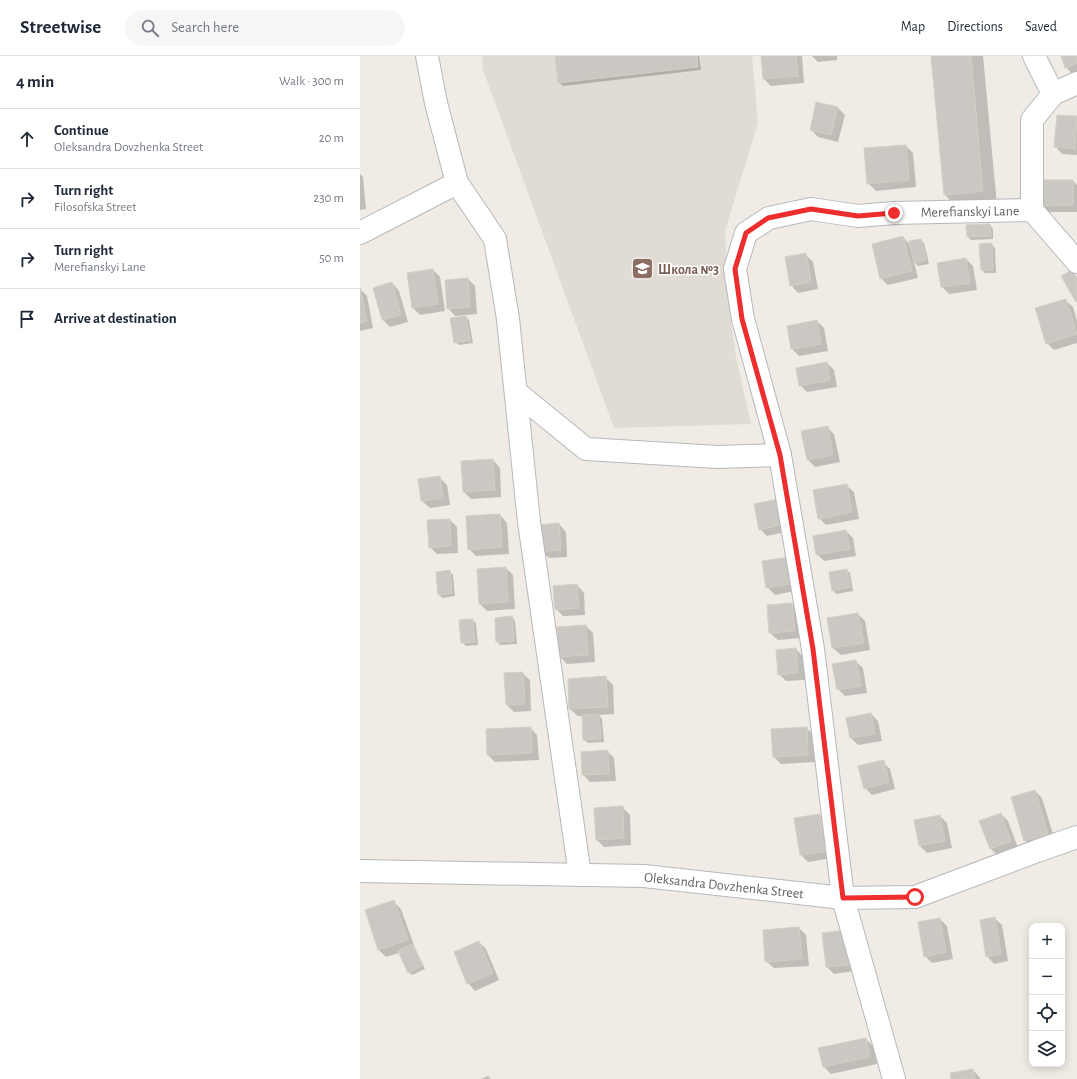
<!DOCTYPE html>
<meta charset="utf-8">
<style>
:root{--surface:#fff;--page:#f6f6f7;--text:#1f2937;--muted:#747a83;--line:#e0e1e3}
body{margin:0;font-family:"Alegreya Sans",sans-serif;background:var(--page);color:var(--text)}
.controls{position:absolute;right:12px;bottom:12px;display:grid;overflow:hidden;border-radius:8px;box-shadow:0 2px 10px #0003}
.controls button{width:36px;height:36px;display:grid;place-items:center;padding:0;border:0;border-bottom:1px solid var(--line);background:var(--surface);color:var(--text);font:20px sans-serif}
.stop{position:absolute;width:12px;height:12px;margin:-9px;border:3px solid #ed2d2e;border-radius:50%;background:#fff}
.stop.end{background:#ed2d2e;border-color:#fff;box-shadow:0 1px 4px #0008}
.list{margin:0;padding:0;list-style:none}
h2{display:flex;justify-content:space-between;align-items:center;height:52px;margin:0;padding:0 16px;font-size:17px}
h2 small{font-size:13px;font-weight:400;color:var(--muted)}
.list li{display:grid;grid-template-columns:26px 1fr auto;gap:12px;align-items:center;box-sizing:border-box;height:60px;padding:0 16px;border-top:1px solid var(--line)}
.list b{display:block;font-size:15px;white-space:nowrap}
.list p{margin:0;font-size:13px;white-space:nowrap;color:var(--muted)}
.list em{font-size:13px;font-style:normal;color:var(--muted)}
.icon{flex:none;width:22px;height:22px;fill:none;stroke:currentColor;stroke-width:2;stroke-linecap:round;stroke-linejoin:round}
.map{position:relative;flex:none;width:717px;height:1023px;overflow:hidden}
header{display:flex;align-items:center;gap:24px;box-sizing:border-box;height:56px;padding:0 20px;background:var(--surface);border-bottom:1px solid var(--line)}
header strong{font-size:19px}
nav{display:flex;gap:22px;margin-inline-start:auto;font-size:14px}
.search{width:280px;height:36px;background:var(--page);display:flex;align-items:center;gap:10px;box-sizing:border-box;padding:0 14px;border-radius:22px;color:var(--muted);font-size:15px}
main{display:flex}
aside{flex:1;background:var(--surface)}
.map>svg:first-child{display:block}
.education{fill:#e0dbd3}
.shadow{fill:#0003}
.building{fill:#cbc7c2;stroke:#d5cec3}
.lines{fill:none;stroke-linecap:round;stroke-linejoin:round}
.street-casing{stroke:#b6b8bc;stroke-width:24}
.street{stroke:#fff;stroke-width:22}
.route{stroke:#ed2d2e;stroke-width:5}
.labels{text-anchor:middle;stroke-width:3;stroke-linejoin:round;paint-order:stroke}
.street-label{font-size:14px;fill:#5d6266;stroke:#fff}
.education-label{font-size:14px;font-weight:bold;fill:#785e54;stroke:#fff;text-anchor:start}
</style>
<header>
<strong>Streetwise</strong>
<div class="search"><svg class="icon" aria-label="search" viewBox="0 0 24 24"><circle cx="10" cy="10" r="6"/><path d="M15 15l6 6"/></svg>Search here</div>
<nav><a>Map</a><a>Directions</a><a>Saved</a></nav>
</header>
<main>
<aside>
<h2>4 min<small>Walk · 300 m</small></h2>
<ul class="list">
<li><svg class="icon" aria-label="ahead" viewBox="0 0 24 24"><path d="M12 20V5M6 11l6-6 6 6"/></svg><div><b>Continue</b><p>Oleksandra Dovzhenka Street</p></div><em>20 m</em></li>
<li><svg class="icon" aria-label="right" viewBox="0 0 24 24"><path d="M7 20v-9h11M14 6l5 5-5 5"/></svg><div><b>Turn right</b><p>Filosofska Street</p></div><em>230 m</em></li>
<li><svg class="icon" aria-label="right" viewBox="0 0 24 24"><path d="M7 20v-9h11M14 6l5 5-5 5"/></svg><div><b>Turn right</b><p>Merefianskyi Lane</p></div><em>50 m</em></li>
<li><svg class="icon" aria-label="arrive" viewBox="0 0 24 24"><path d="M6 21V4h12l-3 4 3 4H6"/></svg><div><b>Arrive at destination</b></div></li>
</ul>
</aside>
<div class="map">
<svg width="717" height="1023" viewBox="0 0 717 1023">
<rect width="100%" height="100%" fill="#f0ece5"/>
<polygon class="education" points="122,0 392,0 398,67 365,175 369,251 376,301 391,368 254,372 123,14"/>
<g class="shadow">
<polygon points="196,0 339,0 341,14 203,30 199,26"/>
<polygon points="402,0 442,0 444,27 411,30 404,23"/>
<polygon points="452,0 477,0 477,4 458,6"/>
<polygon points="572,0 623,0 637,149 599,153 585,139"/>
<polygon points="702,0 717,0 717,17 713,19 706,11"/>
<polygon points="478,52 485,59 478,86 458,81 451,74"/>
<polygon points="698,60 717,61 717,99 702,98 695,90"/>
<polygon points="546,90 553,97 556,131 516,135 508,127"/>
<polygon points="0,118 3,121 6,153 0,154"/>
<polygon points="713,125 717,129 717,156 687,156 680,149"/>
<polygon points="630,169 633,173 633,183 611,184 608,181"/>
<polygon points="543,181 551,190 561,184 564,187 569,208 558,210 554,206 558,222 528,229 521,222"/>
<polygon points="631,188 635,192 636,217 625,217 622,214"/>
<polygon points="445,198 453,206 458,233 438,237 431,229"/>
<polygon points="606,203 613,210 617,234 589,238 582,231"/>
<polygon points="73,214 80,221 85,255 60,259 52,251"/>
<polygon points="108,223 115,230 117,258 95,260 88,252"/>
<polygon points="32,227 39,235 48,266 30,271 23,264"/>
<polygon points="0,233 7,240 13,272 0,275"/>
<polygon points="705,244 713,251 717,265 717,287 694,294 687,287"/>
<polygon points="106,261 109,264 113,287 99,289 95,286"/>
<polygon points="457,265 464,272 468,295 439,300 432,293 428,271"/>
<polygon points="467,307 474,314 477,331 447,336 440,329"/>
<polygon points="467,371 474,378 480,406 455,411 448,404"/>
<polygon points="133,404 140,412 141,441 111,443 104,436"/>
<polygon points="80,422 87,429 90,449 70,452 62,445 60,424"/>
<polygon points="486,429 494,436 499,463 466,469 459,462"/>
<polygon points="395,449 430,475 407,480 400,473"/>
<polygon points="140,459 147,467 149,498 116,500 109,493"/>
<polygon points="90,464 97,471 98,497 77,498 70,491"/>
<polygon points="199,468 206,476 207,501 189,502 181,495"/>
<polygon points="486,475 493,482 496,500 464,505 457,498"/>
<polygon points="403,506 440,534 415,539 407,531"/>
<polygon points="146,512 153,519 155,553 127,555 120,548"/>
<polygon points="486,514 490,517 493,535 476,538 473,534"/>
<polygon points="90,516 93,519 95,540 82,542 79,538"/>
<polygon points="217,529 224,537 225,559 203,560 196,553"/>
<polygon points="432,548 439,555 442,582 418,584 410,577 408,550"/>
<polygon points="498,558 505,565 510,594 481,599 473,592 468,563"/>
<polygon points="152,561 155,565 157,588 140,589 137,585"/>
<polygon points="112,564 116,567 118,589 106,590 102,586"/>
<polygon points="226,570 233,577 235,606 207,608 200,601"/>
<polygon points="436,593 443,601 445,624 426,625 419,618"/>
<polygon points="495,605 503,612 507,637 485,640 478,633"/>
<polygon points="162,617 170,624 171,655 154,656 147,649"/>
<polygon points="245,621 253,629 254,658 239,659 242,663 244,686 228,687 224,684 223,660 218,660 210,653"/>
<polygon points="511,658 518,665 522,685 498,689 491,682 488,663"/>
<polygon points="170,672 177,679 179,704 135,706 128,699"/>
<polygon points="446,672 454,679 455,706 421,708 414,701"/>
<polygon points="247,695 254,702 256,725 230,726 223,719 222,697"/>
<polygon points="523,706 530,713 535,733 512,739 505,732"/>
<polygon points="675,735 682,742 695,785 672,792 665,785 653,742"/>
<polygon points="262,751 270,759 271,789 244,791 237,784"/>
<polygon points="641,758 648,765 658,792 638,800 631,793"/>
<polygon points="460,759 467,766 472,802 448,806 441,799"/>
<polygon points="580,760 587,767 592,792 567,797 560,790"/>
<polygon points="34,846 41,853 55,892 65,913 52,919 49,916 39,897 26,901 19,894 7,855"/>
<polygon points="634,862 642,869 648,905 634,908 627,900"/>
<polygon points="580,863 587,870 593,903 572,907 565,900"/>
<polygon points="439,872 446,879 449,910 414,912 406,905"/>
<polygon points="484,875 495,915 474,918 467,911"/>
<polygon points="119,886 126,893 139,924 115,935 108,927"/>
<polygon points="506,983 513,990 517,1008 471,1018 464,1011"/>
<polygon points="613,1014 621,1023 592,1023"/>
<polygon points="128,1020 131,1023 121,1023"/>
</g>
<g class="building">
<polygon points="195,0 337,0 338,11 198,27"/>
<polygon points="401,0 436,0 438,20 403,23"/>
<polygon points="571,0 611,0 623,135 584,139"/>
<polygon points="701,0 717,0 717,7 705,12"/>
<polygon points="456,46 478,51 471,79 450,74"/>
<polygon points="697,59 717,60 715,93 694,91"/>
<polygon points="546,89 549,124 507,128 504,92"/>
<polygon points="679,124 713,124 713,149 679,150"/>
<polygon points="630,168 631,180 607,181 606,169"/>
<polygon points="543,180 552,215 520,223 512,188"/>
<polygon points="561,183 566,204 554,207 549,185"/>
<polygon points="632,187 633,214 621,214 619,188"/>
<polygon points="446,197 451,226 430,230 425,201"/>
<polygon points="606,202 610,227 581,231 577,207"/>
<polygon points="73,213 78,248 52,252 47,217"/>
<polygon points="712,214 717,222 717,245 716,246 701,220"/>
<polygon points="108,222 110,251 87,253 85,224"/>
<polygon points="32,226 41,259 22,264 13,232"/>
<polygon points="0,232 7,265 0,267"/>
<polygon points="706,243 717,278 686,288 675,252"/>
<polygon points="106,260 110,284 94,287 90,262"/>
<polygon points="457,264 461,288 431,293 427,270"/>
<polygon points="467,306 470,324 439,330 436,312"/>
<polygon points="468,370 473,399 447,404 441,375"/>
<polygon points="133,403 135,434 103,436 101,405"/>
<polygon points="80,420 83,442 61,445 58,423"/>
<polygon points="487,428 492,456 458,463 453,434"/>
<polygon points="418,443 423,468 399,474 394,448"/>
<polygon points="140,458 142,491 108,494 106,460"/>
<polygon points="90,463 91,490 69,492 67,464"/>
<polygon points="199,467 201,494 180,496 179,469"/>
<polygon points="486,474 490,493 456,499 453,480"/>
<polygon points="430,501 434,527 406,532 402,505"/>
<polygon points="146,511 148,546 119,548 117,513"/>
<polygon points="487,513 490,531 472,535 469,516"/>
<polygon points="90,514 92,537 78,539 76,516"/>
<polygon points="217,528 219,552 195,554 193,530"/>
<polygon points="432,547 435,575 409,577 407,549"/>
<polygon points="498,557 504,587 472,592 467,562"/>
<polygon points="152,560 154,585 136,586 135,562"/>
<polygon points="113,563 115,586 101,587 99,564"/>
<polygon points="226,569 228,599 199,601 197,571"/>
<polygon points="436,592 438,617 418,619 416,594"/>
<polygon points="496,604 501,630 477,634 472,608"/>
<polygon points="163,616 165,648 146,649 144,617"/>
<polygon points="246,620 248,651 209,653 208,623"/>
<polygon points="511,657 515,678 490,682 486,662"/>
<polygon points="239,658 241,683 223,684 222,659"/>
<polygon points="171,671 172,697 127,699 126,673"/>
<polygon points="447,671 448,699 413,701 411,673"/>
<polygon points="248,694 249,718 222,719 221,696"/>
<polygon points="524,704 529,726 504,733 498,710"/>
<polygon points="675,734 688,778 664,785 651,741"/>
<polygon points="263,750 264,782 236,784 234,752"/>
<polygon points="641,757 651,785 630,793 619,765"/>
<polygon points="460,758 466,796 440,799 434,762"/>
<polygon points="580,759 585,785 559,790 554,764"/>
<polygon points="34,844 48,884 18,894 5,854"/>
<polygon points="635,861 641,898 626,901 620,864"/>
<polygon points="580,862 586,896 564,901 558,866"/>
<polygon points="439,871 442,903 405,906 403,874"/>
<polygon points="485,874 489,909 466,911 462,877"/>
<polygon points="119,885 133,917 107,928 94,896"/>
<polygon points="52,888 63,909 48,917 38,895"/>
<polygon points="506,982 510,1001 463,1011 458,992"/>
<polygon points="613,1013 615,1023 591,1023 590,1017"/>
</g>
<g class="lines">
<defs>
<g id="street">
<polyline points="67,0 76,47 97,127 135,183 148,263 169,466 220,819"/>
<polyline points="674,0 693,38"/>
<polyline points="672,154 672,64 693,38 717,27"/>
<polyline points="0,177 97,127"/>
<polyline points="156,336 226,393 358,401 420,399"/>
<polyline points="0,815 284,820 483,842 555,841 677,795 717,781"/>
<polyline points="534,1023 483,842 453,593 420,399 383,263 375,213 386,177 409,162 451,153 498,160 534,157 672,154 717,206"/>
</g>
</defs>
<use href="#street" class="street-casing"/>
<use href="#street" class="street"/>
</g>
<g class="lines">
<polyline class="route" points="534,157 498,160 451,153 408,162 386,177 375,213 382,263 420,399 453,593 483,842 555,841"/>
</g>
<defs>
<symbol id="school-square" viewBox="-11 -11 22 22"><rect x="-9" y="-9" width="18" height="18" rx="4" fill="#8d6e63" stroke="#fff"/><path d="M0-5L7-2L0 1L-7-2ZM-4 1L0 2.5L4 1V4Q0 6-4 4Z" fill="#fff"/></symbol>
</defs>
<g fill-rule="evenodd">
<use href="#school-square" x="270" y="200" width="25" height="25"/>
</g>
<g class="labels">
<g class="street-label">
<text transform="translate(610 155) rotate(-1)" y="5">Merefianskyi Lane</text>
<text transform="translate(364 829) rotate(6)" y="5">Oleksandra Dovzhenka Street</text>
</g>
<g class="education-label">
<text x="298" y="218">Школа №3</text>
</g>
</g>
</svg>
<div class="controls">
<button>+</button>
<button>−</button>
<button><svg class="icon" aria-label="locate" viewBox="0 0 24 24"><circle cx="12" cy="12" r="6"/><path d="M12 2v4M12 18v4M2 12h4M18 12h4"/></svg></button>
<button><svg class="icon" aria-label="layers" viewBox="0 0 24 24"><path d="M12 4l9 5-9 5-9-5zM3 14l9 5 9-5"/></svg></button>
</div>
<div class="stop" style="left:555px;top:841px"></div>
<div class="stop end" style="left:534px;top:157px"></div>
</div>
</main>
